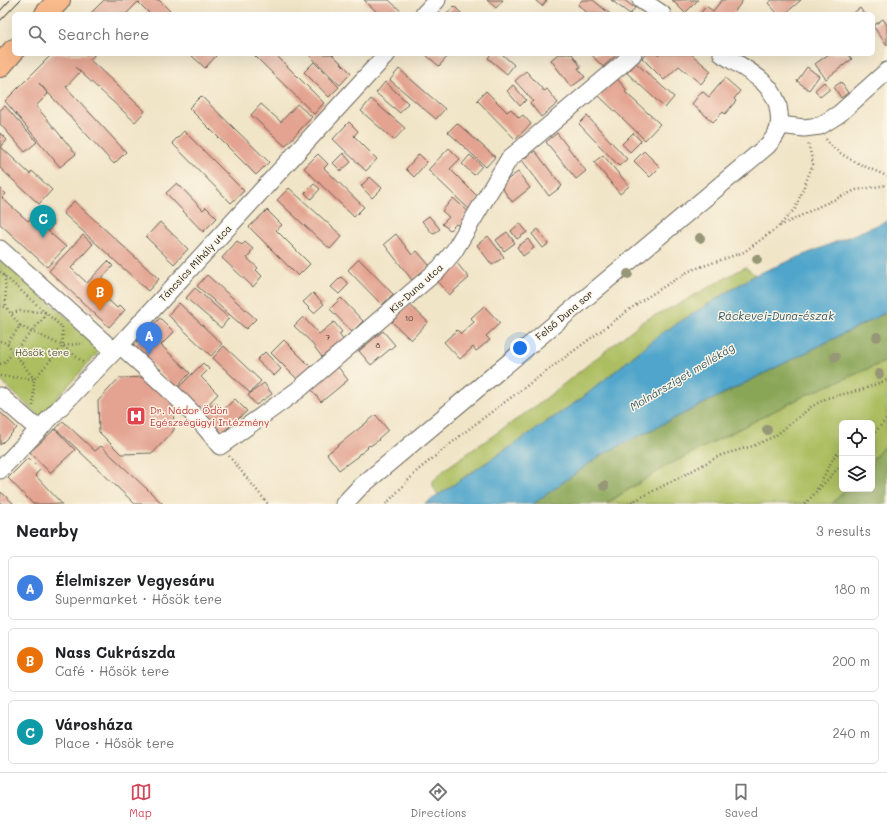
<!DOCTYPE html>
<meta charset="utf-8">
<style>
:root{--surface:#fff;--page:#f6f6f6;--text:#202124;--muted:#757577;--line:#e0e0e0;--accent:#d1495b}
body{margin:0;font-family:Mali,sans-serif;background:var(--page);color:var(--text)}
.controls{position:absolute;right:12px;bottom:12px;display:grid;overflow:hidden;border-radius:6px;box-shadow:0 4px 16px #0002}
.controls button{width:36px;height:36px;display:grid;place-items:center;padding:0;border:0;border-bottom:1px solid var(--line);background:var(--surface);color:var(--text);font:20px sans-serif}
.you{position:absolute;left:520px;top:348px;width:14px;height:14px;margin:-10px;border:3px solid #fff;border-radius:50%;background:#1a73e8;box-shadow:0 0 0 6px #1a73e833}
.badge{display:grid;place-items:center;width:26px;height:26px;border-radius:50%;background:var(--accent);color:#fff;font-size:13px;font-weight:700}
.pin{position:absolute;translate:-50% -33px;filter:drop-shadow(0 1px 2px #0008)}
.pin::after{content:'';position:absolute;top:21px;width:14px;height:12px;background:inherit;clip-path:polygon(0 0,100% 0,50% 100%)}
.list{margin:0;padding:0;list-style:none}
h2{display:flex;justify-content:space-between;align-items:center;height:52px;margin:0;padding:0 16px;font-size:17px}
h2 small{font-size:13px;font-weight:400;color:var(--muted)}
.list li{display:grid;grid-template-columns:26px 1fr auto;gap:12px;align-items:center;box-sizing:border-box;height:64px;margin:0 8px 8px;padding:0 8px;border:1px solid var(--line);border-radius:6px}
.list b{display:block;font-size:15px;white-space:nowrap}
.list p{margin:0;font-size:13px;white-space:nowrap;color:var(--muted)}
.list em{font-size:13px;font-style:normal;color:var(--muted)}
.icon{flex:none;width:22px;height:22px;fill:none;stroke:currentColor;stroke-width:2;stroke-linecap:round;stroke-linejoin:round}
.map{position:relative;flex:none;width:887px;height:504px;overflow:hidden}
.search{position:absolute;background:var(--surface);box-shadow:0 4px 16px #0002;left:12px;right:12px;top:12px;height:44px;display:flex;align-items:center;gap:10px;box-sizing:border-box;padding:0 14px;border-radius:6px;color:var(--muted);font-size:15px}
.sheet{height:268px;background:var(--surface)}
nav{display:flex;justify-content:space-around;align-items:center;box-sizing:border-box;height:56px;border-top:1px solid var(--line);background:var(--surface);font-size:11px;color:var(--muted)}
nav a{display:grid;justify-items:center;gap:2px}
nav .on{color:var(--accent)}
.map>svg:first-child{display:block}
.green{fill:#acbe61;stroke:#646d3e}
.forest{fill:#89a557;stroke:#52603a}
.water{fill:#4fa5cb;stroke:#366074}
.building{fill:#e3a390}
.lines{fill:none;stroke-linecap:round;stroke-linejoin:round}
.minor-casing{stroke:#676258;stroke-width:19}
.major-casing{stroke:#676258;stroke-width:24}
.path{stroke:#676258;stroke-width:2.5;stroke-dasharray:1 3;stroke-linecap:butt}
.minor{stroke:#fff;stroke-width:17}
.major{stroke:#fabb8c;stroke-width:22}
.tram{stroke:#1c1c1c;stroke-width:1}
.tree{fill:#979677}
.labels{text-anchor:middle;stroke-width:3;stroke-linejoin:round;paint-order:stroke}
.number-label{font-size:8px;fill:#4e3e39}
.street-label{font-size:10px;fill:#1c1c1c;stroke:#fcf5e5}
.park-label{font-size:10px;fill:#4e5534;stroke:#fcf5e5}
.health-label{font-size:10px;fill:#be3a42;stroke:#fcf5e5;text-anchor:start}
.water-label{font-size:11px;font-style:italic;fill:#335a6b;stroke:#fcf5e5}
</style>
<div class="map">
<svg width="887" height="504" viewBox="0 0 887 504">
<rect width="100%" height="100%" fill="#fcf5e5"/>
<filter id="ink" filterUnits="userSpaceOnUse"><feTurbulence type="fractalNoise" baseFrequency=".025" numOctaves="2"/><feDisplacementMap in="SourceGraphic" scale="8" xChannelSelector="R" yChannelSelector="G"/><feConvolveMatrix kernelMatrix="1 2 1 2 8 2 1 2 1" color-interpolation-filters="sRGB"/></filter>
<filter id="wash" filterUnits="userSpaceOnUse"><feTurbulence type="fractalNoise" baseFrequency=".012" numOctaves="4" result="noise"/><feDisplacementMap in="SourceGraphic" scale="16" xChannelSelector="R" yChannelSelector="G"/><feGaussianBlur stdDeviation="0.9" result="paint"/><feColorMatrix in="noise" values="0 0 0 0 0 0 0 0 0 0 0 0 0 0 0 0 0 1.4 0 .05"/><feComposite in="paint" operator="in"/></filter>
<g filter="url(#wash)">
<rect width="100%" height="100%" fill="#f1e5c8"/>
<g class="green">
<polygon points="0,259 102,348 40,417 0,380"/>
<polygon points="745,267 755,275 662,333 582,398 438,495 433,486 433,481 445,469 540,403 643,321 679,304"/>
<polygon points="887,361 887,443 872,460 872,423 842,423 842,489 846,489 832,504 606,504 668,465 806,395"/>
</g>
<g class="forest">
<polygon points="887,312 887,361 806,395 668,465 605,504 533,504 601,455"/>
<polygon points="887,443 887,504 832,504 846,489 872,489 872,460"/>
</g>
<polygon class="water" points="887,221 887,312 601,455 533,504 425,504 582,398 662,333 755,275"/>
<g id="blocks">
<g class="building">
<polygon points="104,0 159,0 173,14 150,14 138,2 126,14 90,14"/>
<polygon points="364,0 389,0 404,14 379,14"/>
<polygon points="487,0 503,0 496,8"/>
<polygon points="535,0 547,0 542,6"/>
<polygon points="582,0 593,0 610,14 589,14 578,5"/>
<polygon points="611,0 624,0 635,8 630,14"/>
<polygon points="672,0 698,0 685,13"/>
<polygon points="722,0 743,0 733,14 700,14 706,6 713,11"/>
<polygon points="772,0 801,0 785,14 778,14 768,3"/>
<polygon points="454,6 462,14 447,14"/>
<polygon points="860,8 864,14 852,14"/>
<polygon points="883,19 887,25 887,45 873,26"/>
<polygon points="52,54 95,54 90,60 145,111 135,122 75,67 80,72 66,87 126,152 114,164 39,83 48,94 36,106 76,154 60,167 5,101"/>
<polygon points="190,54 214,54 216,56 205,68"/>
<polygon points="256,54 275,54 324,103 314,114 255,56"/>
<polygon points="308,54 332,54 351,73 340,85"/>
<polygon points="425,54 446,54 448,56 439,66"/>
<polygon points="491,54 502,54 514,65 507,74 488,58"/>
<polygon points="558,54 572,54 581,67 578,68 585,77 571,87 551,60"/>
<polygon points="591,54 617,54 603,67"/>
<polygon points="645,54 691,54 711,71 701,84 679,66 664,80 642,58"/>
<polygon points="829,54 848,54 852,59 826,79 815,64"/>
<polygon points="314,62 339,87 329,97 304,72"/>
<polygon points="636,63 674,97 665,108 627,73"/>
<polygon points="807,67 819,76 809,90 797,81"/>
<polygon points="399,69 445,109 436,119 390,80"/>
<polygon points="526,71 544,91 547,89 558,103 541,117 530,103 533,101 515,81"/>
<polygon points="725,78 740,91 734,99 736,101 725,114 723,112 713,122 692,104 702,91 709,97"/>
<polygon points="617,79 627,90 625,92 660,124 645,140 598,95"/>
<polygon points="385,82 408,103 400,113 376,93"/>
<polygon points="824,82 830,89 820,97 815,90"/>
<polygon points="841,82 848,93 841,98 834,87"/>
<polygon points="513,85 526,100 520,106 507,91"/>
<polygon points="486,91 507,112 511,109 519,118 523,115 531,124 515,139 477,100"/>
<polygon points="201,96 269,162 256,175 189,108"/>
<polygon points="371,99 405,128 394,140 361,111"/>
<polygon points="261,104 281,122 297,104 312,117 285,146 251,115"/>
<polygon points="5,106 37,142 25,152 0,124 0,110"/>
<polygon points="587,116 627,159 619,166 579,124"/>
<polygon points="349,122 358,131 354,136 377,159 366,171 333,139"/>
<polygon points="457,123 495,157 486,167 448,132"/>
<polygon points="184,131 244,191 231,203 172,143"/>
<polygon points="0,133 7,140 1,147 30,174 32,171 52,190 39,204 0,168"/>
<polygon points="557,133 586,171 576,179 546,142"/>
<polygon points="633,133 641,141 630,152 622,144"/>
<polygon points="449,148 460,159 450,169 479,198 471,211 428,170"/>
<polygon points="535,151 562,186 549,196 522,160"/>
<polygon points="644,151 660,167 650,177 634,161"/>
<polygon points="343,153 351,162 341,171 333,163"/>
<polygon points="318,154 328,164 324,168 364,207 354,217 304,168"/>
<polygon points="419,154 427,162 414,177 406,169"/>
<polygon points="470,155 482,166 474,175 462,164"/>
<polygon points="603,155 629,186 620,194 594,162"/>
<polygon points="518,172 530,188 512,202 500,185"/>
<polygon points="370,177 382,188 372,198 361,186"/>
<polygon points="177,183 203,210 206,207 217,218 203,232 166,193"/>
<polygon points="314,184 320,189 311,199 305,193"/>
<polygon points="0,188 6,194 2,198 28,221 38,210 54,224 48,231 66,247 47,267 0,224"/>
<polygon points="289,188 342,236 330,249 277,200"/>
<polygon points="453,198 469,212 463,218 465,220 459,226 456,224 450,230 442,224 449,217 442,211"/>
<polygon points="74,201 159,279 148,291 63,213"/>
<polygon points="267,210 282,225 276,230 310,264 298,276 249,227"/>
<polygon points="429,216 440,229 433,234 422,221"/>
<polygon points="160,222 188,249 174,264 146,237"/>
<polygon points="520,223 527,232 517,239 511,231"/>
<polygon points="538,229 548,244 543,248 532,234"/>
<polygon points="507,232 515,243 504,251 496,240"/>
<polygon points="396,234 412,255 417,251 430,266 412,280 384,244"/>
<polygon points="83,235 93,244 71,268 87,283 108,261 113,266 96,284 105,293 103,295 117,308 120,305 125,310 109,327 49,271"/>
<polygon points="488,236 504,257 492,265 477,245"/>
<polygon points="528,239 534,248 523,256 517,247"/>
<polygon points="237,241 242,245 245,242 253,249 250,253 251,254 247,258 258,268 256,270 262,276 253,287 222,258"/>
<polygon points="359,259 393,294 382,305 348,270"/>
<polygon points="457,263 469,278 449,295 436,280"/>
<polygon points="207,275 256,319 246,329 197,286"/>
<polygon points="341,277 349,284 339,294 331,287"/>
<polygon points="195,288 229,318 221,328 186,298"/>
<polygon points="313,293 324,304 314,313 303,302"/>
<polygon points="341,298 363,321 352,332 330,309"/>
<polygon points="179,303 222,344 211,356 168,315"/>
<polygon points="409,304 428,322 411,340 392,322"/>
<polygon points="484,306 500,323 486,336 490,340 476,351 473,347 460,359 444,342 457,330 461,334 474,322 471,318"/>
<polygon points="303,317 319,334 334,322 342,332 339,334 343,340 322,357 310,341 294,326"/>
<polygon points="160,318 174,332 161,345 190,373 176,388 133,346"/>
<polygon points="383,331 395,345 371,365 359,351"/>
<polygon points="284,340 311,367 298,380 271,353"/>
<polygon points="224,346 261,381 250,393 213,358"/>
<polygon points="265,352 281,369 274,376 257,360"/>
<polygon points="203,363 209,369 201,377 218,394 200,413 177,389"/>
<polygon points="338,367 348,380 321,402 311,389"/>
<polygon points="150,377 173,399 174,430 153,453 121,454 99,432 98,401 119,378"/>
<polygon points="264,383 272,394 256,405 248,395"/>
<polygon points="235,399 247,411 222,433 202,414 215,402 223,410"/>
<polygon points="0,412 17,428 0,445"/>
<polygon points="376,415 388,430 378,439 379,440 370,446 369,445 367,447 368,448 360,454 360,453 358,455 358,456 339,470 327,454"/>
<polygon points="63,421 95,451 101,446 163,504 135,504 56,429"/>
<polygon points="55,429 75,450 50,473 30,452"/>
<polygon points="28,458 40,470 35,475 62,504 33,504 8,478"/>
<polygon points="1,492 14,504 0,504"/>
</g>
</g>
</g>
<g filter="url(#ink)">
<use href="#blocks" fill-opacity="0" stroke="#676258" stroke-width="1"/>
<g class="lines">
<defs>
<g id="minor">
<polyline points="641,0 662,14"/>
<polyline points="424,14 437,0"/>
<polyline points="780,125 804,128 820,126 839,114 887,71"/>
<polyline points="0,249 114,351"/>
<path d="M 120,345 C 155,377 192,408 220,446 L 298,390 L 440,268 L 454,251 L 509,159 L 621,65 L 633,54"/>
<polyline points="0,396 39,430"/>
<polyline points="0,470 120,345 387,54"/>
<path d="M 344,504 L 359,488 L 767,146 C 777,135 781,129 779,113 C 777,83 745,69 722,54"/>
</g>
<g id="major">
<polyline points="46,14 59,0"/>
<polyline points="0,66 14,50"/>
</g>
</defs>
<use href="#minor" class="minor-casing"/>
<use href="#major" class="major-casing"/>
<g class="path">
<path d="M 826,139 C 836,156 869,168 887,176"/>
<polyline points="780,226 820,206 856,190 887,185"/>
<polyline points="0,272 62,327"/>
<polyline points="5,276 6,307"/>
<polyline points="0,306 6,307 20,326 7,343"/>
<polyline points="12,313 20,311 45,312"/>
<polyline points="20,326 63,346 83,362"/>
<polyline points="62,327 63,346"/>
<polyline points="0,341 7,343 34,379"/>
<polyline points="0,364 4,363 47,314"/>
<polyline points="0,376 34,379"/>
<polyline points="33,406 34,379 63,346 84,343"/>
<polyline points="872,435 887,419"/>
<polyline points="229,456 268,504"/>
<polyline points="817,489 834,457 842,449"/>
<polyline points="386,504 418,470 474,425 641,301 689,271 744,252 777,228 795,209 813,164 808,142"/>
<polyline points="628,504 688,473 721,455 753,446 775,436 811,407 827,398 861,390 887,380"/>
<polyline points="805,504 842,464"/>
</g>
<use href="#minor" class="minor"/>
<use href="#major" class="major"/>
<g class="tram">
<polyline points="0,11 10,0"/>
<polyline points="0,21 20,0"/>
</g>
</g>
<g class="tree">
<circle cx="700" cy="238" r="5"/>
<circle cx="757" cy="259" r="5"/>
<circle cx="628" cy="274" r="5"/>
<circle cx="877" cy="337" r="5"/>
<circle cx="835" cy="357" r="5"/>
<circle cx="879" cy="374" r="5"/>
<circle cx="767" cy="430" r="5"/>
<circle cx="604" cy="486" r="5"/>
</g>
</g>
<defs>
<symbol id="hospital-square" viewBox="-11 -11 22 22"><rect x="-9" y="-9" width="18" height="18" rx="4" fill="#e0444e" stroke="#fcf5e5"/><path d="M-5-5h3v3.5h4V-5h3V5h-3V1.5h-4V5h-3Z" fill="#fff"/></symbol>
</defs>
<g fill-rule="evenodd">
<use href="#hospital-square" x="125" y="405" width="22" height="22"/>
</g>
<g class="labels">
<g class="number-label">
<text x="409" y="321">10</text>
<text x="328" y="340">7</text>
<text x="378" y="348">8</text>
</g>
<g class="street-label">
<text transform="translate(195 263) rotate(-47)" y="4">Táncsics Mihály utca</text>
<text transform="translate(416 288) rotate(-42)" y="4">Kis-Duna utca</text>
<text transform="translate(564 315) rotate(-40)" y="4">Felső Duna sor</text>
</g>
<g class="park-label">
<text x="42" y="356">Hősök tere</text>
</g>
<g class="health-label">
<text x="150" y="414">Dr. Nádor Ödön<tspan x="150" dy="12">Egészségügyi Intézmény</tspan></text>
</g>
<g class="water-label">
<text x="776" y="320">Ráckevei-Duna-észak</text>
<text transform="translate(682 377) rotate(-31)" y="4">Molnársziget mellékág</text>
</g>
</g>
</svg>
<div class="controls">
<button><svg class="icon" aria-label="locate" viewBox="0 0 24 24"><circle cx="12" cy="12" r="6"/><path d="M12 2v4M12 18v4M2 12h4M18 12h4"/></svg></button>
<button><svg class="icon" aria-label="layers" viewBox="0 0 24 24"><path d="M12 4l9 5-9 5-9-5zM3 14l9 5 9-5"/></svg></button>
</div>
<div class="you"></div>
<div class="pin badge" style="left:149px;top:355px;background:#3f7fe0">A</div>
<div class="pin badge" style="left:100px;top:311px;background:#e8710a">B</div>
<div class="pin badge" style="left:43px;top:238px;background:#0f9aa8">C</div>
<div class="search"><svg class="icon" aria-label="search" viewBox="0 0 24 24"><circle cx="10" cy="10" r="6"/><path d="M15 15l6 6"/></svg>Search here</div>
</div>
<section class="sheet">
<h2>Nearby<small>3 results</small></h2>
<ul class="list">
<li><span class="badge" style="background:#3f7fe0">A</span><div><b>Élelmiszer Vegyesáru</b><p>Supermarket · Hősök tere</p></div><em>180 m</em></li>
<li><span class="badge" style="background:#e8710a">B</span><div><b>Nass Cukrászda</b><p>Café · Hősök tere</p></div><em>200 m</em></li>
<li><span class="badge" style="background:#0f9aa8">C</span><div><b>Városháza</b><p>Place · Hősök tere</p></div><em>240 m</em></li>
</ul>
</section>
<nav>
<a class="on"><svg class="icon" aria-label="map" viewBox="0 0 24 24"><path d="M3 6l6-2 6 2 6-2v14l-6 2-6-2-6 2zM9 4v14M15 6v14"/></svg>Map</a>
<a><svg class="icon" aria-label="directions" viewBox="0 0 24 24"><path d="M12 3l9 9-9 9-9-9zM9 14v-3h6M13 9l2 2-2 2"/></svg>Directions</a>
<a><svg class="icon" aria-label="saved" viewBox="0 0 24 24"><path d="M7 4h10v16l-5-4-5 4z"/></svg>Saved</a>
</nav>
